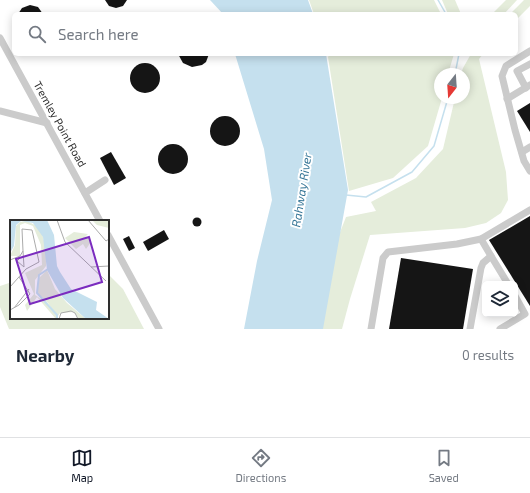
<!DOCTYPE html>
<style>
:root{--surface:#fff;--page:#f2f2f3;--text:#1f2937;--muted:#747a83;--line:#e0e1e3;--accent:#111827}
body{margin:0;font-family:"Exo 2",sans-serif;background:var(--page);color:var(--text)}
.controls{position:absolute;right:12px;bottom:12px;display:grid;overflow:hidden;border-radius:6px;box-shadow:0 2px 10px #0003}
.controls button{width:36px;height:36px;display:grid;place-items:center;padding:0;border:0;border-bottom:1px solid var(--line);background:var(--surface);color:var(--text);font:20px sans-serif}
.compass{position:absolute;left:434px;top:68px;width:36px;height:36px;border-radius:50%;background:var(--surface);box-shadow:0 2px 10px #0003;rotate:197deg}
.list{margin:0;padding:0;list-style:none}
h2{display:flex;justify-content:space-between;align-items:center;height:52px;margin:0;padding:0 16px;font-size:17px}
h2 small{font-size:13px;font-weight:400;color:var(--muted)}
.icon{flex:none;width:22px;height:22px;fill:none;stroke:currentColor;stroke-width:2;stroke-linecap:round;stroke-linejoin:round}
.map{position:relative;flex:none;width:530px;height:329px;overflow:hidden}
.search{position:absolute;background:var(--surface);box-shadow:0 2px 10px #0003;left:12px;right:12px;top:12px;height:44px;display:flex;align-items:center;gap:10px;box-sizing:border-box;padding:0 14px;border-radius:6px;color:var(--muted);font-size:15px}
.sheet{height:108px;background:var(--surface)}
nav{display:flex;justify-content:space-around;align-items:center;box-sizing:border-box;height:56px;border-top:1px solid var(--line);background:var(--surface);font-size:11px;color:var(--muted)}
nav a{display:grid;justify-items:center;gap:2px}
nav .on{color:var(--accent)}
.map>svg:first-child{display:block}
.green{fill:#e5eddb}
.water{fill:#c5e0ee}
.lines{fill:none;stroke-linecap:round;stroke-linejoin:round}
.stream{stroke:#c5e0ee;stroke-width:1.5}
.building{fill:#151515}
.minor{stroke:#cbcbcb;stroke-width:7}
.labels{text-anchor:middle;stroke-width:4;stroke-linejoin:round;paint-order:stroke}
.street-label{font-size:11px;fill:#2e2e2e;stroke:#fff}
.water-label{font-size:12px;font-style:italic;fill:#367697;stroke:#fff}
.inset-river{fill:none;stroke:#c5e0ee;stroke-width:2}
.inset-road{fill:none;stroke:#ababab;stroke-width:1}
.view{fill:#7b2cbf;fill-opacity:0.15;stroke:#7b2cbf;stroke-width:2}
.inset-edge{fill:none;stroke:#2e2e2e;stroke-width:2}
</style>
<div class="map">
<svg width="530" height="329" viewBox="0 0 530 329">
<rect width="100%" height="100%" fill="#fff"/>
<g class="green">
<polygon points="309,0 434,0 441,14 314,14"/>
<polygon points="442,0 455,0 461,14 448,14"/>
<polygon points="506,0 517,0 504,14 492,14"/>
<polygon points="524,0 530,0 530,6 516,20 516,14 510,14"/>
<polygon points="330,54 454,54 448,74 440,74 440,98 442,98 428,146 393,178 349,191 328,57"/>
<polygon points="471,54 483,54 479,59 506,172 508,200 501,213 486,223 465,228 370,235 350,299 342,329 313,329 335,245 346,217 376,211 371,202 416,178 443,149 455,98 464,98 464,74 461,74 463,68"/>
<polygon points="108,274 123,289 144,329 9,329 0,307 0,286 9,283 11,279 11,318 108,318"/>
</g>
<g class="water">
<polygon points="210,0 308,0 313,14 223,14"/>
<polygon points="235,54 326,54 348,190 323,329 244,329 257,261 272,200 264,149"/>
</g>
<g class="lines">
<g class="stream">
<polyline points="438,0 446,14"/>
<polyline points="455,74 459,54"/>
<polyline points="346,195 366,197 412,172 434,146 448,98"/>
</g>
</g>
<g class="building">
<polygon points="105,0 127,0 123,6 116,8 109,6"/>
<polygon points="30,5 38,7 43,14 18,14 22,8"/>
<polygon points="178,54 209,54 206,62 202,65 192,67 183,63"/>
<circle cx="145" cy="78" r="15"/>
<polygon points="530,103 530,132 517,111"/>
<circle cx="225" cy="131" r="15"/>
<circle cx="173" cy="159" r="15"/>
<polygon points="111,152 126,178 114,185 100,158"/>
<polygon points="530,216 530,306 489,240"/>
<circle cx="197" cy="222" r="4.5"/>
<polygon points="164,230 169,239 148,251 143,242"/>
<polygon points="129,236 135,248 129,251 123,239"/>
<polygon points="401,258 473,269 463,329 389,329"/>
</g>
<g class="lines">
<g class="minor">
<polyline points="0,38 100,221"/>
<polyline points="530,51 506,66 502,76 515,130 524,161 530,171"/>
<polyline points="526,88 517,71 530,64"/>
<polyline points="507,99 530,85"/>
<polyline points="0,111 47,123"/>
<polyline points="522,152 530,147"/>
<polyline points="85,193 105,180"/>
<polyline points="108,235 159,329"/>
<polyline points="481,239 491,256"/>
<polyline points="371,329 383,258 388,252 457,244 481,239 530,210"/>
<polyline points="470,329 481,268 483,263 491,256 508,284"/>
<polyline points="500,329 525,314 515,296"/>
</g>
</g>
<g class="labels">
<g class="street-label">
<text transform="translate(60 124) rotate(61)" y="4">Tremley Point Road</text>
</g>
<g class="water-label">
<text transform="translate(302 190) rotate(-81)" y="4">Rahway River</text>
</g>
</g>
<g transform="translate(10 220)">
<rect width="99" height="99" fill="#fff"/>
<path d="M 82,0 L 99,0 L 99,8 L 87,5 ZM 17,1 L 27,6 L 32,13 L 36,29 L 36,46 L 25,60 L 25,75 L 37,83 L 40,88 L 47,96 L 38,83 L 28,74 L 28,59 L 37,50 L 45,69 L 57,83 L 76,99 L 69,99 L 64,92 L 50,93 L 46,99 L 27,77 L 17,91 L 15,85 L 24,74 L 15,53 L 32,45 L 31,25 L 23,6 L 15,3 L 10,5 L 10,36 L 0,36 L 5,25 L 6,6 L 10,2 ZM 64,12 L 78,14 L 76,16 L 81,22 L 76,29 L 73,24 L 66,29 L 55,18 Z" fill="#e5eddb"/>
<path d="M 0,0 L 37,0 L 44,15 L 47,46 L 50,52 L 61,69 L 87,82 L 86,90 L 99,99 L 76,99 L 53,78 L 37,50 L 33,17 L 23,3 L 11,1 L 6,5 L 4,26 L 0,33 Z" fill="#c5e0ee"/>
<path class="inset-river" d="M 38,49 L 29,55 L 27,73 L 47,95 L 47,99"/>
<path class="inset-road" d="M 47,0 L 55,22 L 96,61M 78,0 L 96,21 L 99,19M 10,38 L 7,41 L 14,47 L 13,31M 0,40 L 10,36 L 13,31 L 12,9 L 22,10 L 29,42 L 16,49 L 0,67M 81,47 L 99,46M 4,88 L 19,69M 0,90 L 9,85 L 20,74 L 9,57M 49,99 L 51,93 L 61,91 L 65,93 L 68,99"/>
<path class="view" d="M 79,17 L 92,62 L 20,84 L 6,39 Z"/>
<rect width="99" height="99" class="inset-edge"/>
</g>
</svg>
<div class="controls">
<button><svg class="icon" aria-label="layers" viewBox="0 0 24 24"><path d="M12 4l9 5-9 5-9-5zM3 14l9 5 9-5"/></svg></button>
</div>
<svg class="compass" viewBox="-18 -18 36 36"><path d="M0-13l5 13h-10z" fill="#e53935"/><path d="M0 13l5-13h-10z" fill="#747a83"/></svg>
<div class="search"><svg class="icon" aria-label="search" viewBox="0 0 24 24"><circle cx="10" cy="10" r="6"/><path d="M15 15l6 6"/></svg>Search here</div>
</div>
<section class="sheet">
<h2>Nearby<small>0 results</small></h2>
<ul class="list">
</ul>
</section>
<nav>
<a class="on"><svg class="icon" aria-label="map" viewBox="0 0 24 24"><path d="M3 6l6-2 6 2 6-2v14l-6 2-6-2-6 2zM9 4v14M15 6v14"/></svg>Map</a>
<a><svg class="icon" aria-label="directions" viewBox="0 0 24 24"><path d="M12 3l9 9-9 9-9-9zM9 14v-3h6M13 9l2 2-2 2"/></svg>Directions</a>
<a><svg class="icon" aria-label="saved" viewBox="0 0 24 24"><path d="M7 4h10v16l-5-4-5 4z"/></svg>Saved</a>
</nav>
